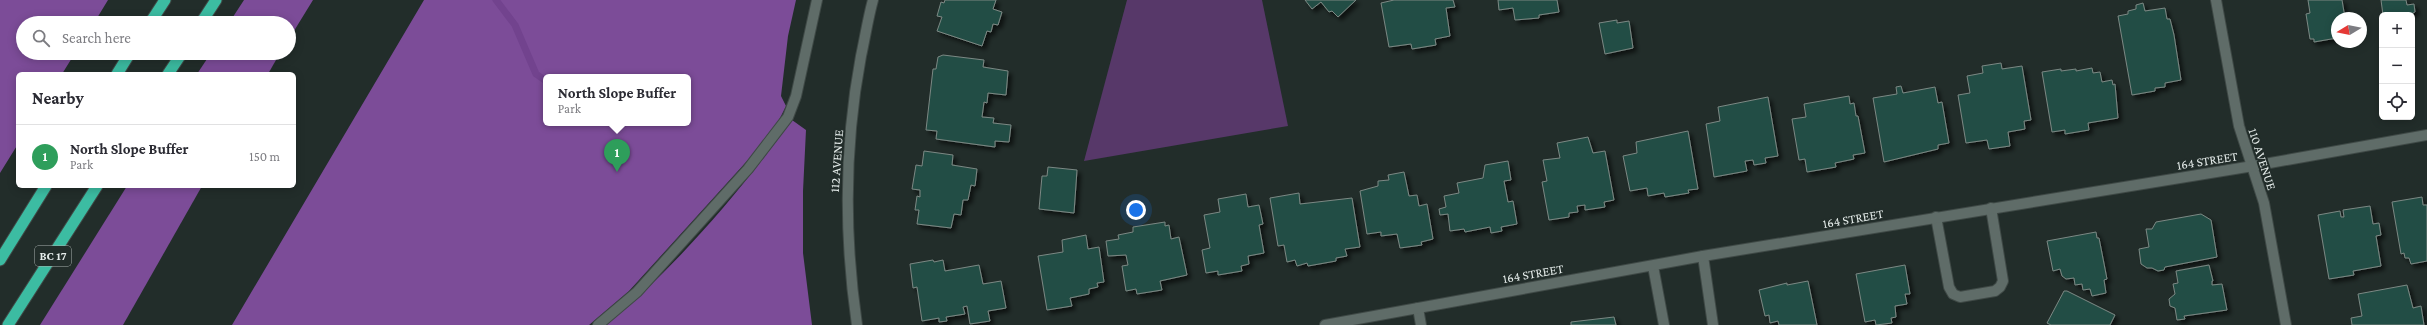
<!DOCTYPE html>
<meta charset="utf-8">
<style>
:root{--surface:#fff;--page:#f2f2f3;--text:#2b2b33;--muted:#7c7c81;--line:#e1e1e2;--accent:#db2777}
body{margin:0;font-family:"Crimson Pro",serif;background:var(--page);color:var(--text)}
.controls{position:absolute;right:12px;top:12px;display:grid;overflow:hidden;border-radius:6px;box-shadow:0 2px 10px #0003}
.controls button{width:36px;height:36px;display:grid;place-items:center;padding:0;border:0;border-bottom:1px solid var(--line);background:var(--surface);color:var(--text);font:20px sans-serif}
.compass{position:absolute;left:2331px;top:12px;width:36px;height:36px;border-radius:50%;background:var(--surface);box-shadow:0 2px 10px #0003;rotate:260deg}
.you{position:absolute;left:1136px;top:210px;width:14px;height:14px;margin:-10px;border:3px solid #fff;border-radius:50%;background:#1a73e8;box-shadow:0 0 0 6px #1a73e833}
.badge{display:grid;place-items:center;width:26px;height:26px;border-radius:50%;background:var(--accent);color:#fff;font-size:13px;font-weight:700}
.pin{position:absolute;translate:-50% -33px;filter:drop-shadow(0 1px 2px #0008)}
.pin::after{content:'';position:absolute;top:21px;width:14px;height:12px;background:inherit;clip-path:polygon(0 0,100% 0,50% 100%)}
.popup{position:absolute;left:543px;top:74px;width:148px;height:52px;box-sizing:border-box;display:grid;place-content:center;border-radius:6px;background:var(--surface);filter:drop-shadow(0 1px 3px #0005);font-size:13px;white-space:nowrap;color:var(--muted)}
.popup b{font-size:15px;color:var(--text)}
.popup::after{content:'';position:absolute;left:50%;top:100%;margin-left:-8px;border:8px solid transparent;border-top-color:var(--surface)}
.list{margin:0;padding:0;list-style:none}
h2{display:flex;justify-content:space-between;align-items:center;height:52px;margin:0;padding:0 16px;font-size:17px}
h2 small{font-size:13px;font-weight:400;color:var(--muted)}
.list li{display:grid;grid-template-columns:26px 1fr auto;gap:12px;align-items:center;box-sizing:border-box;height:64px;padding:0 16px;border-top:1px solid var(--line)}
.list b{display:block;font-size:15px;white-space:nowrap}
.list p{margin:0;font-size:13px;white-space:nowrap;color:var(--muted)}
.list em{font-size:13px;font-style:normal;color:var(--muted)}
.icon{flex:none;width:22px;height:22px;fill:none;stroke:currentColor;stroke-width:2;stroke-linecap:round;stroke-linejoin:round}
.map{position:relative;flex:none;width:2427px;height:325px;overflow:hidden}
.search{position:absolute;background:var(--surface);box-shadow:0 2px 10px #0003;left:16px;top:16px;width:280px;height:44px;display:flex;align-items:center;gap:10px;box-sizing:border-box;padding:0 14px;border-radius:22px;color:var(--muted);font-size:15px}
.panel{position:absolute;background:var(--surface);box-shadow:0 2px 10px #0003;left:16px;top:72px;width:280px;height:116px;border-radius:6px}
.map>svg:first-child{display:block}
.green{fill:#573869}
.forest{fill:#7c4c98;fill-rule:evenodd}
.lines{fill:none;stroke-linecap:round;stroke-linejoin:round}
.stream{stroke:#72438e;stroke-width:7}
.building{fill:#244e44;stroke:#7b8884;filter:url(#shadow)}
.service-casing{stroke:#3f4946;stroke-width:12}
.minor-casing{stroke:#3f4946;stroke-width:12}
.tertiary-casing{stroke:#3f4946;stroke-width:12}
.trunk-casing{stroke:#3f4946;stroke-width:13}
.service{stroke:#5f6c68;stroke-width:10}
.minor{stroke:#5f6c68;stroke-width:10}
.tertiary{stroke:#5f6c68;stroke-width:10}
.trunk{stroke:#3cbca2;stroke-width:11}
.labels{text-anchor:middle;stroke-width:4;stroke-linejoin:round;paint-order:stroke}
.shield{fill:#222d2a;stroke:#aab3b0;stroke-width:1}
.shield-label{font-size:12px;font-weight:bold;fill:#e5ecea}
.street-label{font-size:13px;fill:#e5ecea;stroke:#222d2a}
</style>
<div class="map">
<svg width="2427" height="325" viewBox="0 0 2427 325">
<defs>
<filter id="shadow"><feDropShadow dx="3.5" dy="3.5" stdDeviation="2" flood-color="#0009"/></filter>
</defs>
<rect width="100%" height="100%" fill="#222d2a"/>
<polygon class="green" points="1127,0 1262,0 1288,126 1084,161"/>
<g class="forest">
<polygon points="0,0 108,0 94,23 23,23 23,53 75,53 62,74 18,74 18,144 0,173"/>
<polygon points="244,0 313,0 289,39 289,23 229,23"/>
<path d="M 424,0 L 796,0 L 788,36 L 781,96 L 786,106 L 777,124 L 757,150 L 629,291 L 589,325 L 232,325 ZM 546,77 L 688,77 L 688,123 L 546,123 Z"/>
<polygon points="211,53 280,53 268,74 197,74"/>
<path d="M 792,120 L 806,130 L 803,191 L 803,253 L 812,325 L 606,325 C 677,266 738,194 792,120 Z"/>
<polygon points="127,186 202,186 123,325 40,325"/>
</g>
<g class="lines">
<polyline class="stream" points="496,0 515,25 536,74 546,81"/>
</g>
<g class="building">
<polygon points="945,0 996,0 993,9 1002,12 998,25 993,24 991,32 987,31 982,46 937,31 942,17 937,16 941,2 944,3"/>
<polygon points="1305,0 1356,0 1338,17 1332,11 1329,12 1321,2 1312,9"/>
<polygon points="1453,0 1455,7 1446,8 1450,36 1435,39 1436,45 1412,49 1411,44 1389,47 1381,3 1394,0"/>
<polygon points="1498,0 1557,0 1559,12 1539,15 1539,18 1515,20 1513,8 1499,10"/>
<polygon points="2308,0 2342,0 2345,18 2337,18 2337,38 2314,42 2314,39 2310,39 2306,14 2310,13"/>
<polygon points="2381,0 2406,0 2407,5 2414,4 2415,12 2409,15 2383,15"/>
<polygon points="2143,3 2145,11 2165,8 2167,19 2170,19 2174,35 2181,80 2165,83 2165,87 2155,88 2155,91 2132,95 2118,16 2128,14 2128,11 2136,9 2136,5"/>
<polygon points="1617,20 1617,23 1629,21 1633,48 1605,54 1599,23"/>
<polygon points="943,55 984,60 983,67 1008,71 1006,95 988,93 987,103 984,102 982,117 994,118 993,123 1011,125 1009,142 995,141 995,147 936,139 937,131 926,130 933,69 936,69 938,57"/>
<polygon points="2001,63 2002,69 2022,66 2031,120 2024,121 2025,129 2008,132 2010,146 1989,149 1987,140 1966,143 1958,95 1970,93 1967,76 1983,73 1982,66"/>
<polygon points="2092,68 2093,73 2100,72 2102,82 2112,80 2113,85 2115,84 2118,118 2088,123 2089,130 2065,134 2065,130 2052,132 2042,72 2061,69 2061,71 2076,69 2076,71"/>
<polygon points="1901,86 1903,93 1935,87 1938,103 1942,102 1949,143 1938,145 1938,149 1884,162 1873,98 1897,94 1896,87"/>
<polygon points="1849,96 1850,104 1854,103 1856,116 1858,116 1865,153 1853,155 1854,159 1835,163 1836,167 1807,172 1805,159 1799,160 1792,119 1806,117 1804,104"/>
<polygon points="1768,97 1778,156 1765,158 1766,163 1754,165 1753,160 1745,161 1747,171 1714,177 1706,124 1720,121 1718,107"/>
<polygon points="1688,131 1698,189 1688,190 1689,193 1665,197 1664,193 1648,196 1647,188 1630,191 1623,156 1637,153 1636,142"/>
<polygon points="1588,137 1593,153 1605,151 1614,200 1604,202 1605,207 1585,210 1585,205 1577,206 1578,212 1569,213 1569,217 1549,220 1542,182 1547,181 1543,160 1560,158 1557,143"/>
<polygon points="924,151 953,155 952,165 977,169 975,186 971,185 968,200 963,200 961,215 954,214 951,228 917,224 919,210 915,210 917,196 920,197 920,190 912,189 916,165 922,166"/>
<polygon points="1508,161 1511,180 1504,181 1508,202 1513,201 1517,224 1501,227 1502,231 1491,233 1490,227 1465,232 1464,229 1450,231 1448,214 1440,215 1439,209 1446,207 1444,196 1459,193 1457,183 1483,178 1485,165"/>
<polygon points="1048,167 1077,170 1074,213 1039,209 1042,176 1047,176"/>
<polygon points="1404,172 1409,196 1417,195 1419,206 1427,204 1433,239 1421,242 1422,245 1400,248 1397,234 1381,236 1381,232 1367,234 1360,191 1378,186 1378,181 1389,180 1388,175"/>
<polygon points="1299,193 1300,204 1352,198 1360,247 1345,249 1347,256 1336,258 1336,261 1308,266 1307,263 1297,266 1295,260 1287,262 1284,245 1278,246 1270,198"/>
<polygon points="1246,194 1248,207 1259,205 1263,224 1259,225 1264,253 1248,256 1249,264 1241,266 1242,271 1218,275 1218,271 1206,273 1202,250 1210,248 1204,215 1220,212 1218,199"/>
<polygon points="2422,197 2423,205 2427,205 2427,261 2411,264 2409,258 2405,258 2404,253 2401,254 2392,202"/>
<polygon points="2370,206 2373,224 2379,223 2381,235 2376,236 2381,266 2353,271 2354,275 2329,279 2318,215 2340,211 2341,217 2344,217 2343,210"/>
<polygon points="2201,214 2211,220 2217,257 2165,267 2164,270 2158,271 2152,268 2147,268 2141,264 2139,249 2149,247 2146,229 2152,229 2156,222"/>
<polygon points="1165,222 1165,226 1169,225 1171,239 1179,237 1187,275 1160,281 1162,290 1137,294 1136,289 1126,291 1122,266 1128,265 1126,255 1108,256 1106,241 1119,239 1118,235 1133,232 1133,227"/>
<polygon points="2096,232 2097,238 2099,238 2107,279 2104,280 2106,293 2092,296 2090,289 2083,290 2082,284 2075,285 2074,278 2066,279 2062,276 2060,269 2053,271 2047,241"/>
<polygon points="1086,235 1088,249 1099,247 1104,282 1097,283 1098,287 1089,289 1089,294 1070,298 1072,306 1047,310 1038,256 1063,252 1062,240"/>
<polygon points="933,260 934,262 943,260 945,271 979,265 983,284 1001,281 1006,308 988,311 990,321 970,324 967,306 963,307 965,314 946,317 947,321 939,322 939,318 922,321 917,287 913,288 910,264"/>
<polygon points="1905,265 1910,294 1905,294 1907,304 1895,306 1896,317 1891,318 1892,323 1876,325 1875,320 1865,322 1856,274"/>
<polygon points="2209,265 2213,281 2212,281 2212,285 2222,284 2227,310 2184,316 2185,319 2177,320 2175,308 2170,306 2169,299 2175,294 2173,284 2178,283 2176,271"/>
<polygon points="1808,281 1817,325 1779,325 1778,321 1770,323 1769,315 1765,316 1759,290 1787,283 1787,285"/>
<polygon points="2407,285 2413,308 2421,306 2424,325 2352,325 2351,318 2362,316 2358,294"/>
<polygon points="2064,291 2067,291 2115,315 2110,325 2051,325 2047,323"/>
<polygon points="1614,317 1616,325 1571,325 1571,322"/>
</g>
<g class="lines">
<defs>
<polyline id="service" points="598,325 637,292 748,169 788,117 796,96 817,0"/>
<g id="minor">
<polyline points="2216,0 2239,126 2264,203 2286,325"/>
<polyline points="1936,217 1949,287 1953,294 1960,297 1995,291 2000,287 2003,281 1991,208"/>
<polyline points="1703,256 1713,325"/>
<polyline points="1653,266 1664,325"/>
<polyline points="1418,308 1421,325"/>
</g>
<g id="tertiary">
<path d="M 857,325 C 844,235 844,146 861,56 C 865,38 868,18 873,0"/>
<polyline points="1325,325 1703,256 2253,166 2427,135"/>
</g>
<g id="trunk">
<polyline points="150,23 165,0"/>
<polyline points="201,23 216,0"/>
<polyline points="117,74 130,53"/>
<polyline points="168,74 182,53"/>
<polyline points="0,260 46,186"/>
<polyline points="8,325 97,186"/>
</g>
</defs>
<use href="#service" class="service-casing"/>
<use href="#minor" class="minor-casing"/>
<use href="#tertiary" class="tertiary-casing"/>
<use href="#trunk" class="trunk-casing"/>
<use href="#service" class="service"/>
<use href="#minor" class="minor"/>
<use href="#tertiary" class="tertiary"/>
<use href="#trunk" class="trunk"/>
</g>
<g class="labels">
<rect class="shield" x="35" y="246" width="36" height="20" rx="3"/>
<g class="shield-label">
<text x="53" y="260">BC 17</text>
</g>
<g class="street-label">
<text transform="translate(2263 159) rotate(72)" y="5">110 AVENUE</text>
<text transform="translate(2207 160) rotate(-9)" y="5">164 STREET</text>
<text transform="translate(836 161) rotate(-86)" y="5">112 AVENUE</text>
<text transform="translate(1853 218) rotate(-10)" y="5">164 STREET</text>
<text transform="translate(1533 273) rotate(-10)" y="5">164 STREET</text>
</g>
</g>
</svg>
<div class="controls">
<button>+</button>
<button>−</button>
<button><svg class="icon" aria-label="locate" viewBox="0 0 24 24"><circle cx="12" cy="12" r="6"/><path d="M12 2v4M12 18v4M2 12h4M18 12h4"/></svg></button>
</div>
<svg class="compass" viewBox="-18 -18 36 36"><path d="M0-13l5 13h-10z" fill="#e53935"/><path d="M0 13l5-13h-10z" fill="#7c7c81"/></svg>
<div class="you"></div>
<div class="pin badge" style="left:617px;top:172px;background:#2e9e5b">1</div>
<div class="popup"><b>North Slope Buffer</b>Park</div>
<div class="search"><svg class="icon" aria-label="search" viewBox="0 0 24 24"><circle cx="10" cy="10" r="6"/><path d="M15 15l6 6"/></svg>Search here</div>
<section class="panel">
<h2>Nearby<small></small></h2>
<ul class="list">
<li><span class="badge" style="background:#2e9e5b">1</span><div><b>North Slope Buffer</b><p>Park</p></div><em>150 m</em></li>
</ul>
</section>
</div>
